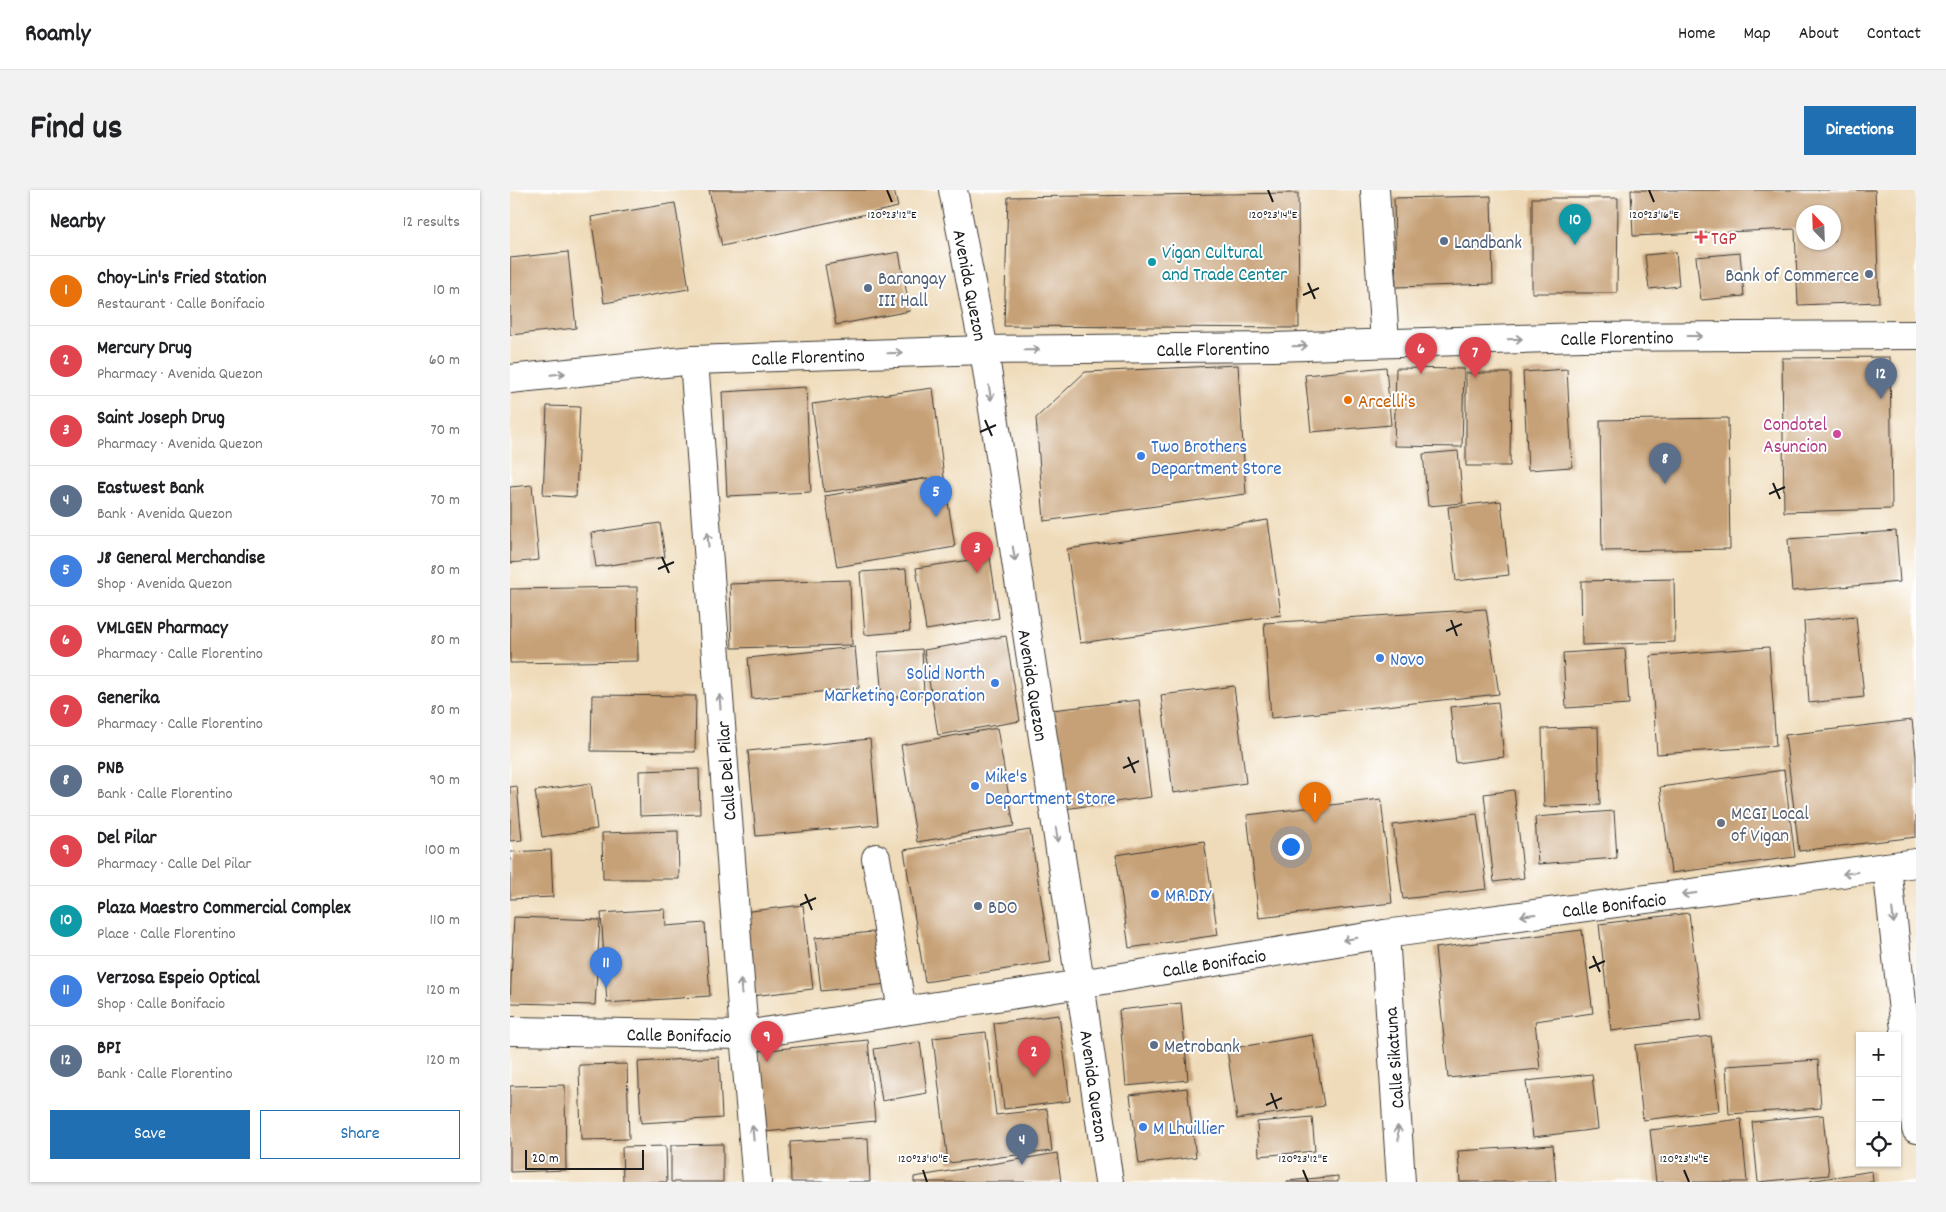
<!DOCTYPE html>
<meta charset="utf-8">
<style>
:root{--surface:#fff;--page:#f2f2f2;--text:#202124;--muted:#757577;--line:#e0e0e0;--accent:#1f6fb2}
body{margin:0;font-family:Dekko,sans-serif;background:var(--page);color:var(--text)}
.controls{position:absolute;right:15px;bottom:15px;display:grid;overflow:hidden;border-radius:0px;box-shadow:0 1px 4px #0004}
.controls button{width:45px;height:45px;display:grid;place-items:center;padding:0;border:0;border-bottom:1px solid var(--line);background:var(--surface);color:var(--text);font:25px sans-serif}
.compass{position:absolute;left:1286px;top:15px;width:45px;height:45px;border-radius:50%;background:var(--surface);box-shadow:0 1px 4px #0004;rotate:337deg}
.scale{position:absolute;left:15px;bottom:12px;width:119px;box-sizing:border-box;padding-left:5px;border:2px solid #1c1c1c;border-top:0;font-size:14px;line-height:18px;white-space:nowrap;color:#1c1c1c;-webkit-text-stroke:4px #fff;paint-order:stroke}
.you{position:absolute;left:780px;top:656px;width:18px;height:18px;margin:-12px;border:4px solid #fff;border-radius:50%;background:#1a73e8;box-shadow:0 0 0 8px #1a73e833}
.badge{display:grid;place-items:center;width:32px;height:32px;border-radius:50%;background:var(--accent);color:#fff;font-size:16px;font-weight:700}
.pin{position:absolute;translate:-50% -41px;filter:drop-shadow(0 1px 2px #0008)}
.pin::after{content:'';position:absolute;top:26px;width:18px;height:15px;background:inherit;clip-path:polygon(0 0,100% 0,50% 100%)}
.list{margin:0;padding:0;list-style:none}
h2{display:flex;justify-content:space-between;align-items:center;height:65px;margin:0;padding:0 20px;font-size:21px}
h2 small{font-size:16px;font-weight:400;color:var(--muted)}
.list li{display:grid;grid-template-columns:32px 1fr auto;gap:15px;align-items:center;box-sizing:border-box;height:70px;padding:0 20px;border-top:1px solid var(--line)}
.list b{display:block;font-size:19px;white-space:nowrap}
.list p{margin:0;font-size:16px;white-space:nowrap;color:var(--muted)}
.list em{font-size:16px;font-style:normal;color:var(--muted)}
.actions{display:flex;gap:10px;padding:15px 20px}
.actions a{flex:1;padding:11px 0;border:1px solid var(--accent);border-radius:0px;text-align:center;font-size:18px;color:var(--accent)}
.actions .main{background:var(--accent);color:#fff}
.icon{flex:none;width:28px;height:28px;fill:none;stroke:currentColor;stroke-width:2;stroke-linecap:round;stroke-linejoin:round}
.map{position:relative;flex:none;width:1406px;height:992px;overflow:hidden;border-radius:0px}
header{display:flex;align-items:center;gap:30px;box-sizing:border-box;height:70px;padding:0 25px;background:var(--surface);border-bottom:1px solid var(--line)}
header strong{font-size:24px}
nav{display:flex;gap:28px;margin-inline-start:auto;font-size:18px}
.intro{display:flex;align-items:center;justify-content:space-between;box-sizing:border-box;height:120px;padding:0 30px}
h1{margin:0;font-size:35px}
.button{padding:12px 22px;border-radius:0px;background:var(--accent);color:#fff;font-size:18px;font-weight:700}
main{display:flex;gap:30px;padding:0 30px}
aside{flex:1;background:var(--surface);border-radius:0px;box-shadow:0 1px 4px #0004}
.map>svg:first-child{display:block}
.building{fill:#c6a076;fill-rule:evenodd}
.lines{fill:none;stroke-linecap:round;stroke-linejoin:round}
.minor-casing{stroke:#3c3934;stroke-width:30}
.minor{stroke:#fff;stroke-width:28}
.oneway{stroke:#999}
.ticks{fill:none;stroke:#1c1c1c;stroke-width:2}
.health-dot{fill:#e0444e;stroke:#fff;stroke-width:2}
.service-dot{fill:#5c6f8a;stroke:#fff;stroke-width:2}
.culture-dot{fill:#0f9aa8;stroke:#fff;stroke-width:2}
.food-dot{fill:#e8710a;stroke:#fff;stroke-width:2}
.hotel-dot{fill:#d1479c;stroke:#fff;stroke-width:2}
.shop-dot{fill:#3f7fe0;stroke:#fff;stroke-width:2}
.worship-dot{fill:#6b7280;stroke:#fff;stroke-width:2}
.labels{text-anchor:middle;stroke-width:4;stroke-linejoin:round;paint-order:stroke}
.health-label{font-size:19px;fill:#be3a42;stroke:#fff;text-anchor:start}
.service-label{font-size:19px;fill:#4e5e75;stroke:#fff;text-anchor:start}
.culture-label{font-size:19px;fill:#0d838f;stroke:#fff;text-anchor:start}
.street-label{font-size:19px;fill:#1c1c1c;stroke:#fff}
.food-label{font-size:19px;fill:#c56008;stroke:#fff;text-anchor:start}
.hotel-label{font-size:19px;fill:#b23c85;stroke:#fff;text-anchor:end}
.shop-label{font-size:19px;fill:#366cbe;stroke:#fff;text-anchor:start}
.worship-label{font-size:19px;fill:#5b616d;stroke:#fff;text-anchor:start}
.ticks-label{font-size:12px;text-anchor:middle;fill:#1c1c1c;stroke:#fff;stroke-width:4;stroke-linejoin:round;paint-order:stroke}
</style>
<header>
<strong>Roamly</strong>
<nav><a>Home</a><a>Map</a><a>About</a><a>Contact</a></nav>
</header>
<div class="intro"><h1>Find us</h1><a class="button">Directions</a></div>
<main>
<aside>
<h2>Nearby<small>12 results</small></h2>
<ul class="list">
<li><span class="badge" style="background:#e8710a">1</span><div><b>Choy-Lin's Fried Station</b><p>Restaurant · Calle Bonifacio</p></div><em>10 m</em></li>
<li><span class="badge" style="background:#e0444e">2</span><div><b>Mercury Drug</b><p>Pharmacy · Avenida Quezon</p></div><em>60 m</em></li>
<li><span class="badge" style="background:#e0444e">3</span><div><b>Saint Joseph Drug</b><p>Pharmacy · Avenida Quezon</p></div><em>70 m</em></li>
<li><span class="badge" style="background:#5c6f8a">4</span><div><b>Eastwest Bank</b><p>Bank · Avenida Quezon</p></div><em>70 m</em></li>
<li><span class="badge" style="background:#3f7fe0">5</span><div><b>J8 General Merchandise</b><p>Shop · Avenida Quezon</p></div><em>80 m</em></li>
<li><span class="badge" style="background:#e0444e">6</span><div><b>VMLGEN Pharmacy</b><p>Pharmacy · Calle Florentino</p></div><em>80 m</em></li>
<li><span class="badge" style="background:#e0444e">7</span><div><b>Generika</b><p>Pharmacy · Calle Florentino</p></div><em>80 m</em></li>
<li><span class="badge" style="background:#5c6f8a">8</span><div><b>PNB</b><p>Bank · Calle Florentino</p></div><em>90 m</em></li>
<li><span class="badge" style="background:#e0444e">9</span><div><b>Del Pilar</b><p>Pharmacy · Calle Del Pilar</p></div><em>100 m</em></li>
<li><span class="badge" style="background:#0f9aa8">10</span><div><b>Plaza Maestro Commercial Complex</b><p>Place · Calle Florentino</p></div><em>110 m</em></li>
<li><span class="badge" style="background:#3f7fe0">11</span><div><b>Verzosa Espeio Optical</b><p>Shop · Calle Bonifacio</p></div><em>120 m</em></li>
<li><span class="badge" style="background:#5c6f8a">12</span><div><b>BPI</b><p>Bank · Calle Florentino</p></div><em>120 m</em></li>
</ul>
<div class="actions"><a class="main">Save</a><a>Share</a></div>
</aside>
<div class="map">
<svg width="1406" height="992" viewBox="0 0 1406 992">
<rect width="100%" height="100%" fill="#fff"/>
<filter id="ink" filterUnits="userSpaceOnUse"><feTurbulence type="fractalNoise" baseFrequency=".02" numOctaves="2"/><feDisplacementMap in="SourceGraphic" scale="10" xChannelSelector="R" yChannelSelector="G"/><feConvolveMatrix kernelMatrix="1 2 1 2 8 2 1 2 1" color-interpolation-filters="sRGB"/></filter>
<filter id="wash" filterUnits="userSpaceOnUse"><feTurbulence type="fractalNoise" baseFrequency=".0096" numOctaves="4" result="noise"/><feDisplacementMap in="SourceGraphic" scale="20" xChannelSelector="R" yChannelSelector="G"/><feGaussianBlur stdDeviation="1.12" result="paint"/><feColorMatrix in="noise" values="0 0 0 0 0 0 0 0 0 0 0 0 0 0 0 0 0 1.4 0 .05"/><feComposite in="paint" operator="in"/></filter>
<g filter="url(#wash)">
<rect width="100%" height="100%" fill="#efdbb9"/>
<g id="blocks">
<g class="building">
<polygon points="199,0 384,0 388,17 212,56"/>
<path d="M 1121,0 L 1365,0 L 1369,112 L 1288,115 L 1285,39 L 1123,46 ZM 1294,22 L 1324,22 L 1324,52 L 1294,52 Z"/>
<polygon points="788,3 789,138 494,136 498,7"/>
<polygon points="981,6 983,94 886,97 884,8"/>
<polygon points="1022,8 1108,8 1107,103 1022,103"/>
<polygon points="165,13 179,99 94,113 81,27"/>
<polygon points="58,62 66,138 0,145 0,68"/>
<polygon points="389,62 400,121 326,135 315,75"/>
<polygon points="1166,62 1169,96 1139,99 1135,65"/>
<polygon points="1230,63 1234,106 1191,110 1186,67"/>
<polygon points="1380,167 1382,319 1274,322 1272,168"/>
<polygon points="728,175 736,304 534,331 526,228 575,182"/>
<polygon points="876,177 881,235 801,242 795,185"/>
<polygon points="886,178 954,179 952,257 884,256"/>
<polygon points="1057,179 1062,277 1018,280 1013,182"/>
<polygon points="956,183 1001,183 1000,276 956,276"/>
<polygon points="296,197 301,302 217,306 212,202"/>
<polygon points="423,198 434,287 445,357 327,377 315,306 419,288 314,302 302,214"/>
<polygon points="37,216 70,217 66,307 33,305"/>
<polygon points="1218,228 1220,359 1092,361 1090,230"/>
<polygon points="948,261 953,313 918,316 913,264"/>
<polygon points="22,295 29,370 0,373 0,297"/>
<polygon points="991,311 999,385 946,391 938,317"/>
<polygon points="758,330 771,425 570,453 557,359"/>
<polygon points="150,333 155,367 86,377 81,343"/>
<polygon points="1386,341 1390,392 1282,401 1278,349"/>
<polygon points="480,367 489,428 416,440 406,378"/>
<polygon points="396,379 400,441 355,445 350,382"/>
<polygon points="1164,389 1165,452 1072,455 1071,391"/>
<polygon points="340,390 342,455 222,458 220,394"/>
<polygon points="127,397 128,471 0,473 0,399"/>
<polygon points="976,419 989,504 761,528 754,433"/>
<polygon points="1346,426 1354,507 1299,513 1294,431"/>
<polygon points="496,446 510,531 428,545 414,460"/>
<polygon points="345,457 349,498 242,509 238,468"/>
<polygon points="1259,457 1266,556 1147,564 1140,466"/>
<polygon points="412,459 414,505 372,508 368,462"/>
<polygon points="1115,459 1119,514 1056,518 1053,463"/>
<polygon points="724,496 736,593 663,603 651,505"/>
<polygon points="82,505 186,506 185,562 81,561"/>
<polygon points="629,510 641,607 554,619 542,520"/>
<polygon points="988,512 994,567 946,573 940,517"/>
<polygon points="1402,530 1406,566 1406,647 1289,661 1275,545"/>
<polygon points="1088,537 1090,615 1034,617 1032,539"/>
<polygon points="487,538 504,636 407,652 391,555"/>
<polygon points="360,549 368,635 246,646 238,561"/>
<polygon points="189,579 190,624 130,626 129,581"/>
<polygon points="1274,580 1285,667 1161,683 1150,597"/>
<polygon points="81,593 87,639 32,647 25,601"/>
<polygon points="7,596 12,650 0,651 0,597"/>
<polygon points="1004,600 1014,688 984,692 974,604"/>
<polygon points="871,609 882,713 749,728 737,625"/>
<polygon points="1104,621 1107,668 1028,674 1025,627"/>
<polygon points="967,624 977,699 893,709 883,635"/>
<polygon points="520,640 541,772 415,792 394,660"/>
<polygon points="168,641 169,689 93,689 92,643"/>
<polygon points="694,651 708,745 619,758 606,665"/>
<polygon points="41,660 43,707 0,709 0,662"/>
<polygon points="293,715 303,799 242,806 232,722"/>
<polygon points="155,719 156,736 195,733 200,806 97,813 91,723"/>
<polygon points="1179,723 1192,830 1101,841 1089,734"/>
<polygon points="4,727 90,730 85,815 0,813"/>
<polygon points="1072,740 1083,823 1025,831 1030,879 938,888 925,758"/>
<polygon points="372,741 377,794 311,801 305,748"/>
<polygon points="671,813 678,890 616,896 609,820"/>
<polygon points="549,825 560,911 494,919 484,833"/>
<polygon points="476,842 486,925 537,919 542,961 438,973 423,848"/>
<polygon points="803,845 814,916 727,929 717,859"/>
<polygon points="1201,846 1209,921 1133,930 1125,855"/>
<polygon points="358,850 365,931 255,942 248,861"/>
<polygon points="410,852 417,903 372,911 364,859"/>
<polygon points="209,867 212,928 131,933 128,872"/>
<polygon points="1308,870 1311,918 1219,924 1216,876"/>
<polygon points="117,874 119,949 71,950 69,875"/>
<polygon points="1082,884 1088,939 1023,947 1016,891"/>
<polygon points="55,895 56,980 0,982 0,896"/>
<polygon points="677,898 686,967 629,974 620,905"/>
<polygon points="1313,925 1319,985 1248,992 1242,932"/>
<polygon points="802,927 805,961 749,966 747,932"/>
<polygon points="1231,929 1237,992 1146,992 1140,940"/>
<polygon points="358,948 360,992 281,992 280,952"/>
<polygon points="213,954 213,992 161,992 161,955"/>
<polygon points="1043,955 1046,992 950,992 948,961"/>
<polygon points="156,956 157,992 113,992 112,957"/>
<polygon points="547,963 551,992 404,992 404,987"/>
<polygon points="1362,981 1363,992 1300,992 1300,991"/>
<polygon points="828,986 828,992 777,992 777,991"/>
</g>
</g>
</g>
<g filter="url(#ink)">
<use href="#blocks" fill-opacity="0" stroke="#3c3934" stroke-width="1"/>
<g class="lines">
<defs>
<g id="minor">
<polyline points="443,0 474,160 564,752 599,992"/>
<polyline points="865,0 875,153"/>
<polyline points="184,170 234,845 247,992"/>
<polyline points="0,189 184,170 474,160 764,157 1072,147 1406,145"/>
<polyline points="366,668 392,821"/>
<polyline points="1377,677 1406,939"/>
<polyline points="875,744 891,992"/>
<polyline points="0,841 234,845 533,800 875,744 1406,673"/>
</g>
</defs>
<use href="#minor" class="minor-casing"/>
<use href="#minor" class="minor"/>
</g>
<defs><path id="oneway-shaft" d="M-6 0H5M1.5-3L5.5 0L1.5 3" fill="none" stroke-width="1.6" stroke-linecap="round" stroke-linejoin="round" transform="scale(1.25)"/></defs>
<g class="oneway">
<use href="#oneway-shaft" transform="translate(1185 146)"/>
<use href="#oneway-shaft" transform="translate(1005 149) rotate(-2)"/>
<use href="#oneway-shaft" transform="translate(790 156) rotate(-2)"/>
<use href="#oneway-shaft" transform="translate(522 160) rotate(-1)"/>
<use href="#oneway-shaft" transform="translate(385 163) rotate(-2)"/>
<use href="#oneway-shaft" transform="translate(48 184) rotate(-6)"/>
<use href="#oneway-shaft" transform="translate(480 203) rotate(81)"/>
<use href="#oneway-shaft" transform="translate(198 350) rotate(-94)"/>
<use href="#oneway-shaft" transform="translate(504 364) rotate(81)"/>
<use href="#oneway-shaft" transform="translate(210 512) rotate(-94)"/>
<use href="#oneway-shaft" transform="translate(547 645) rotate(81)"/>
<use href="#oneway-shaft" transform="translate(1340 683) rotate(172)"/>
<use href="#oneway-shaft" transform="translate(1179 704) rotate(173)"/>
<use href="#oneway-shaft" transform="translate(1018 725) rotate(173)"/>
<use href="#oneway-shaft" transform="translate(1383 726) rotate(84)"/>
<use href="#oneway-shaft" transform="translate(840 749) rotate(171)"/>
<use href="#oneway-shaft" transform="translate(231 797) rotate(-94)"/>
<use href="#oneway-shaft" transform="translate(243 943) rotate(-95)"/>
<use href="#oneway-shaft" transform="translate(888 943) rotate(-94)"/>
</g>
</g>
<path class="ticks" d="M 377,0 L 382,12M 758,0 L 763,12M 1139,0 L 1144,12M 798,93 L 805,109M 793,105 L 809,98M 475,230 L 482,246M 470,242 L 486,235M 1263,293 L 1270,309M 1259,304 L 1275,297M 152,367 L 159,383M 148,379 L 164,372M 941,430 L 947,446M 936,441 L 952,434M 618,567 L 625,583M 613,578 L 629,571M 295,704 L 302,720M 290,715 L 306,708M 1083,766 L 1090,782M 1079,778 L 1095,771M 761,903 L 767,919M 756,915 L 772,908M 413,980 L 417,992M 793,980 L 798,992M 1174,980 L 1179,992"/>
<path class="health-dot" d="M1188.5 39.5h5v5h5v5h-5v5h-5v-5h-5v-5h5z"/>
<g class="service-dot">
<circle cx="934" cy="51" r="5"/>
<circle cx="1359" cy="84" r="5"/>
<circle cx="358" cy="98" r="5"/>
<circle cx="468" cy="716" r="5"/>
<circle cx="644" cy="855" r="5"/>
</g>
<circle class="culture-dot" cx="642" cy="72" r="5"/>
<circle class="food-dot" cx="838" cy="210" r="5"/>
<circle class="hotel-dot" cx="1327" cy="244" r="5"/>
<g class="shop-dot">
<circle cx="631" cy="266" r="5"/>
<circle cx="870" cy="468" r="5"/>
<circle cx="485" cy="493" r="5"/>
<circle cx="465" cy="596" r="5"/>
<circle cx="645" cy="704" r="5"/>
<circle cx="633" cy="937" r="5"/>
</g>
<circle class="worship-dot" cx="1211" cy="633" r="5"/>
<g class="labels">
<g class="health-label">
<text x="1201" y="54">TGP</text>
</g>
<g class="service-label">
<text x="944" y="58">Landbank</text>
<text x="1349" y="91" text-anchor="end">Bank of Commerce</text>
<text x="368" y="94">Barangay<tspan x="368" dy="22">III Hall</tspan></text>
<text x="478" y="723">BDO</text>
<text x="654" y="862">Metrobank</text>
</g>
<g class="culture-label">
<text x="652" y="68">Vigan Cultural<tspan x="652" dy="22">and Trade Center</tspan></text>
</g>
<g class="street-label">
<text transform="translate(461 95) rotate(79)" y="7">Avenida Quezon</text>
<text transform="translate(1107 147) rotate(-1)" y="7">Calle Florentino</text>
<text transform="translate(703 158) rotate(-1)" y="7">Calle Florentino</text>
<text transform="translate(298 166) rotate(-2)" y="7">Calle Florentino</text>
<text transform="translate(524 495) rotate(81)" y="7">Avenida Quezon</text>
<text transform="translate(215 581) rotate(-94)" y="7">Calle Del Pilar</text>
<text transform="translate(1104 714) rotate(-7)" y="7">Calle Bonifacio</text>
<text transform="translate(704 772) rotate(-9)" y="7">Calle Bonifacio</text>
<text transform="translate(169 844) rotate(1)" y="7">Calle Bonifacio</text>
<text transform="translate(883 868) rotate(-94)" y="7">Calle Sikatuna</text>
<text transform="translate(585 896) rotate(82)" y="7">Avenida Quezon</text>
</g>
<g class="food-label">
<text x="848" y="217">Arcelli's</text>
</g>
<g class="hotel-label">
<text x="1317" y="240">Condotel<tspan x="1317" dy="22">Asuncion</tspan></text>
</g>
<g class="shop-label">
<text x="641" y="262">Two Brothers<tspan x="641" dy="22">Department Store</tspan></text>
<text x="880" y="475">Novo</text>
<text x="475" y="489" text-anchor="end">Solid North<tspan x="475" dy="22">Marketing Corporation</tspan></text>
<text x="475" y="592">Mike's<tspan x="475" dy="22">Department Store</tspan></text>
<text x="655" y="711">MR.DIY</text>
<text x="643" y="944">M Lhuillier</text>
</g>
<g class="worship-label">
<text x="1221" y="629">MCGI Local<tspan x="1221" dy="22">of Vigan</tspan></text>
</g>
</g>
<g class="ticks-label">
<text x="382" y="28">120°23'12"E</text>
<text x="763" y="28">120°23'14"E</text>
<text x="1144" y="28">120°23'16"E</text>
<text x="413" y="972">120°23'10"E</text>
<text x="793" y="972">120°23'12"E</text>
<text x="1174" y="972">120°23'14"E</text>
</g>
</svg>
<div class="controls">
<button>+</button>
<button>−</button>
<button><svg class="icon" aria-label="locate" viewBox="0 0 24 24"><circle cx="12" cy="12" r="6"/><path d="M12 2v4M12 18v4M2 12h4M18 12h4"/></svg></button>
</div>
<svg class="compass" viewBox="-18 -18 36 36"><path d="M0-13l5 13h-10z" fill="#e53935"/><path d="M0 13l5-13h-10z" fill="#757577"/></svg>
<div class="scale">20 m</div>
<div class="you"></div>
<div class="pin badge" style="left:805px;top:633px;background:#e8710a">1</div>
<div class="pin badge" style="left:524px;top:887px;background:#e0444e">2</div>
<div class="pin badge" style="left:467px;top:383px;background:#e0444e">3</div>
<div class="pin badge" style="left:512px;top:975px;background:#5c6f8a">4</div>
<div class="pin badge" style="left:426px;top:327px;background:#3f7fe0">5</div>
<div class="pin badge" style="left:911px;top:184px;background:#e0444e">6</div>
<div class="pin badge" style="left:965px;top:188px;background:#e0444e">7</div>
<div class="pin badge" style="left:1155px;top:294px;background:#5c6f8a">8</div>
<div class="pin badge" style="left:257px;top:872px;background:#e0444e">9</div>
<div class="pin badge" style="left:1065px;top:55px;background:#0f9aa8">10</div>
<div class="pin badge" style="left:96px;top:798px;background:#3f7fe0">11</div>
<div class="pin badge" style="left:1371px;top:209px;background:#5c6f8a">12</div>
</div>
</main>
